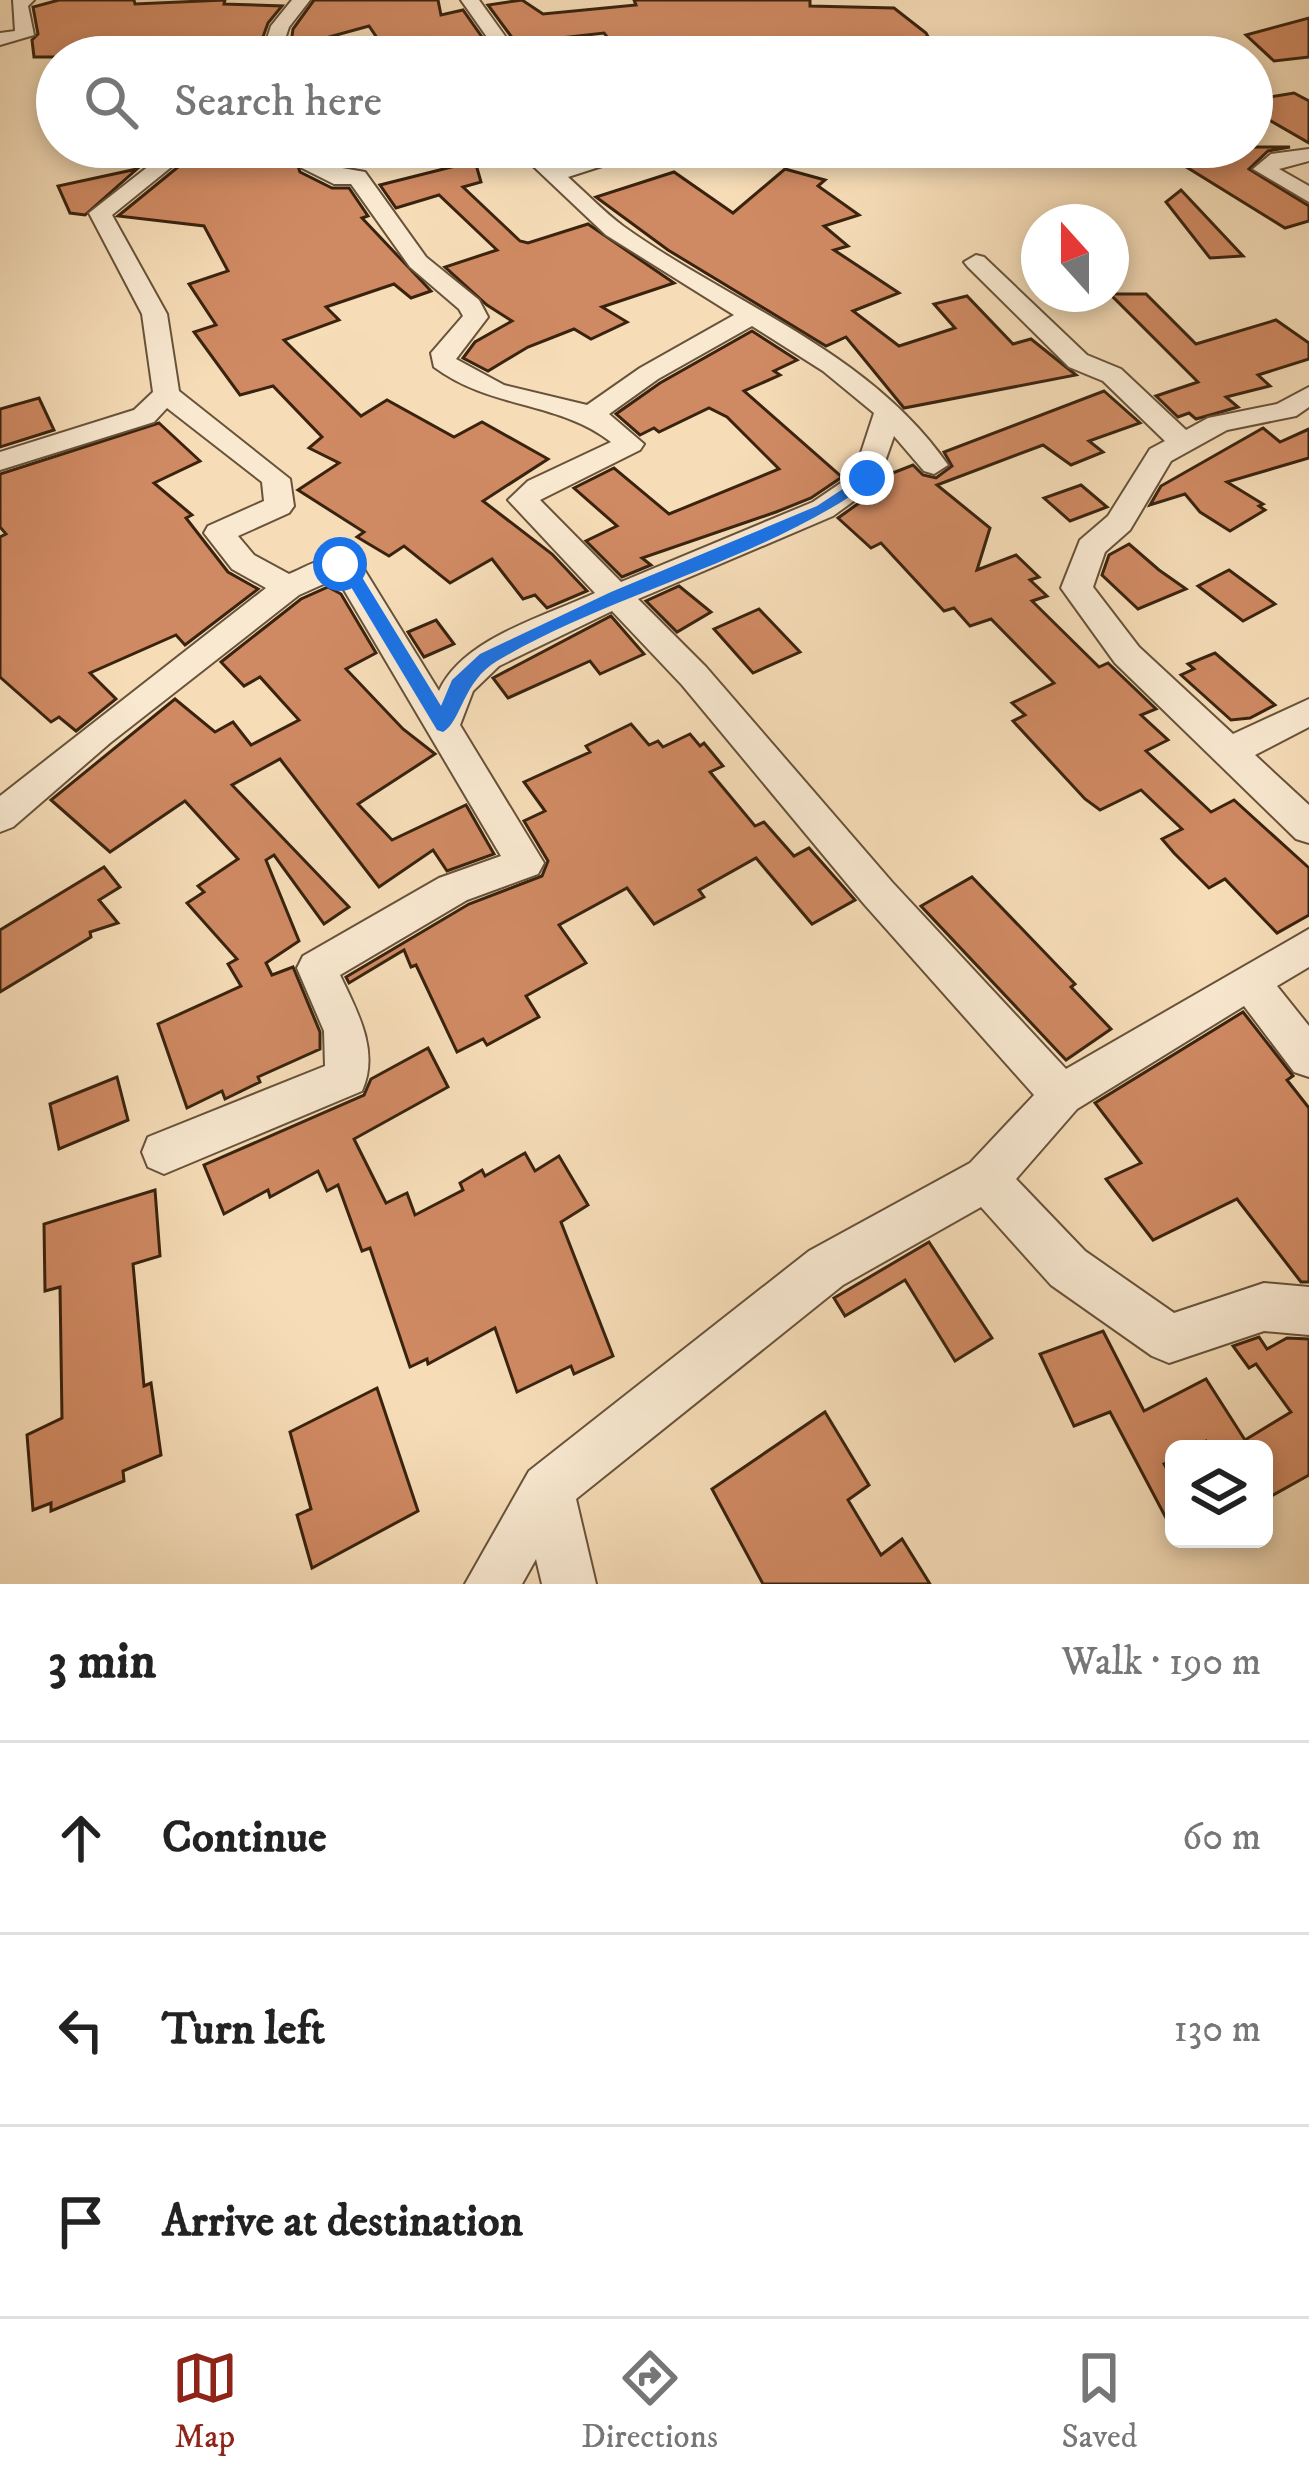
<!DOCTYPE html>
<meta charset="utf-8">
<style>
:root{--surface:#fff;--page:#f2f2f2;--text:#222;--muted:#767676;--line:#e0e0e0;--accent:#8f2418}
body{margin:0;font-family:"IM FELL DW Pica",serif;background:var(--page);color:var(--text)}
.controls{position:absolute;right:36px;bottom:36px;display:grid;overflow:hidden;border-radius:18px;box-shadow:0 6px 18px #0003}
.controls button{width:108px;height:108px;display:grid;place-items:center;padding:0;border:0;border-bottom:3px solid var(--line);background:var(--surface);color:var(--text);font:60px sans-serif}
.compass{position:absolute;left:1021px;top:204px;width:108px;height:108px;border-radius:50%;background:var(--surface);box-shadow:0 6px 18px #0003;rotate:339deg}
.stop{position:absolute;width:36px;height:36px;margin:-27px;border:9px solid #1a73e8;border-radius:50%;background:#fff}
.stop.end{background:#1a73e8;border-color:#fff;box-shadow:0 3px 12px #0008}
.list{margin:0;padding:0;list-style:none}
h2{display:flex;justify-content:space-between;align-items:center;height:156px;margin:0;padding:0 48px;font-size:51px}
h2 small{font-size:39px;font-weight:400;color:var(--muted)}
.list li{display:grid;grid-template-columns:78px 1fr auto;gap:36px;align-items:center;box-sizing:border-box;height:192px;padding:0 48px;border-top:3px solid var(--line)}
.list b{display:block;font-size:45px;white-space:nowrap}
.list em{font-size:39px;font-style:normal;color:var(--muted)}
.icon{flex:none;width:66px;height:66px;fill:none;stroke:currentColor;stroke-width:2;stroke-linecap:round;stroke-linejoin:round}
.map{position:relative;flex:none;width:1309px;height:1584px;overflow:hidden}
.search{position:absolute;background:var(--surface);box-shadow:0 6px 18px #0003;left:36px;right:36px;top:36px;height:132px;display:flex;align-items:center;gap:30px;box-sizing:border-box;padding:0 42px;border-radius:66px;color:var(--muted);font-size:45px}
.sheet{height:732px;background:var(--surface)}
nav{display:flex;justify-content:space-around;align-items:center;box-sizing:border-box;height:168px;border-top:3px solid var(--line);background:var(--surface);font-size:33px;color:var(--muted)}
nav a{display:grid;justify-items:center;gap:6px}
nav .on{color:var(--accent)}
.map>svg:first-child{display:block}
.building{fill:#d08a63;stroke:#39230f;stroke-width:3}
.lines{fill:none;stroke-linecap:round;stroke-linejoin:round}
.street-casing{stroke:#685239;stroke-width:4}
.street{fill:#f9e9d1;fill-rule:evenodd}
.route{fill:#1a73e8}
</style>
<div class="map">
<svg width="1309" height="1584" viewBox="0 0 1309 1584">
<rect width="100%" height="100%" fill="#f6ddb8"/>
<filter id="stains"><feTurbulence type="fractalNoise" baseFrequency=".00167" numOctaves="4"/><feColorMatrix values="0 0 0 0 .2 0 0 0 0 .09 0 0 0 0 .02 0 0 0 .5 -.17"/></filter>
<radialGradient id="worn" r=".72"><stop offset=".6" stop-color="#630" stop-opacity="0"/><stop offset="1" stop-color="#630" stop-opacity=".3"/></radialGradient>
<g class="building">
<polygon points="59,0 134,0 135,4 225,0 224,4 282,6 268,23 259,48 187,50 185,57 34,57 32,40 38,34 33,7"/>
<polygon points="314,0 438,0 441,15 463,10 496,57 452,57 450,53 390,57 369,26 329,37 321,57 289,57 293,29"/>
<polygon points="522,0 543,14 636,5 634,0 810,0 810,6 894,8 926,33 939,57 624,57 604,33 516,43 488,5"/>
<polygon points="1309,18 1309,57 1274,61 1246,35"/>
<polygon points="1294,93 1309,101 1309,143 1252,110 1252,100"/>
<polygon points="217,147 258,147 245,161 298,166 300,172 332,188 349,188 368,216 362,218 431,291 411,298 394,284 326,307 339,320 284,340 361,416 387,400 454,437 482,422 548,459 483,501 552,554 587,591 547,608 535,595 523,599 492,559 450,583 404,546 389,556 357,537 364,532 298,490 339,463 309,448 322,437 273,386 240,395 194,332 216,325 189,284 228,271 204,226 118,216 189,158 217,152"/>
<polygon points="1154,147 1290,147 1268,151 1249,169 1309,206 1309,221 1285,228"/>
<polygon points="475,161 481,182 463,187 520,241 528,243 588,224 674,283 602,307 627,322 591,339 574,329 528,347 488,371 463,358 475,342 512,321 487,305 445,267 497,250 439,195 396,208 380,185"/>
<polygon points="137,169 85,215 70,213 58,186"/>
<polygon points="785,169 825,180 818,186 859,215 824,226 848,246 834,250 899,293 853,311 899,346 955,328 934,304 967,296 1013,344 1031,339 1076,375 904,408 846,337 826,346 668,250 596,197 674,172 733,213"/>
<polygon points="1181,190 1243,256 1210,258 1166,202"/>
<polygon points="1110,294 1146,294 1196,344 1276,320 1309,343 1309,359 1258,375 1270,386 1226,397 1238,407 1196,419 1189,413 1178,417 1156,396 1198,382"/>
<polygon points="752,331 797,360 774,371 780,375 744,391 842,477 811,498 776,512 642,558 651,565 622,577 586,541 617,526 574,488 614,468 669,514 779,469 727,417 709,408 659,432 654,428 640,435 616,414 660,383"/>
<polygon points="1104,391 1140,423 1089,441 1103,452 1071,465 1043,445 937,485 990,528 977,570 1016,555 1039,577 1030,580 1047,596 1032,601 1099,667 1108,663 1156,709 1141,715 1168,740 1146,751 1211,812 1234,800 1309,868 1309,915 1277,933 1225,879 1209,888 1174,853 1162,839 1182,829 1141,790 1100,810 1085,799 1013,721 1025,715 1012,703 1054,683 991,619 970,626 954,608 944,611 881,543 871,548 838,518 880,488 885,476 913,465 923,475 936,478 952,466 944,452"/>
<polygon points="39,398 54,430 0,447 0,409"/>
<polygon points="159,423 200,461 154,483 192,515 186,518 228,572 258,589 185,645 176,635 90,673 116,699 76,731 59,717 51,722 0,677 0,537 6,534 0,527 0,474"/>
<polygon points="1263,428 1280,442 1309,429 1309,458 1227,482 1263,504 1259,506 1265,510 1230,531 1200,512 1185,494 1150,505 1161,486"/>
<polygon points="1081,485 1107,507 1070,521 1044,498"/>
<polygon points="1129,544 1159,570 1186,589 1138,609 1102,575 1109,555"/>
<polygon points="1229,570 1275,604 1243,621 1198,586"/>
<polygon points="679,586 711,612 677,632 646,601"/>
<polygon points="328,587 341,594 376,653 346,669 403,729 435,754 358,804 392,840 466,805 494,854 447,871 433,850 379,887 280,759 232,785 349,907 324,924 274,855 266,860 299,941 266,963 272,975 293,967 320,1032 320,1049 258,1077 260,1082 225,1099 222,1091 187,1108 158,1024 241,986 228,964 237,959 187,903 204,892 198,886 238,859 185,801 110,852 51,800 175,699 215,732 233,722 251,745 299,720 260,677 244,686 221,662 301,599"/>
<polygon points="759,609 800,652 753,673 714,629"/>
<polygon points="611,616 644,654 600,674 590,661 508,698 493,678"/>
<polygon points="436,620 454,644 424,657 408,632"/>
<polygon points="1215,653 1275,705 1250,718 1231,720 1181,675 1194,669 1188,664"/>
<polygon points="631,724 649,745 658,741 663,747 690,734 700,746 704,743 723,766 710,772 755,826 764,822 794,856 809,848 855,900 812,924 756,858 699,890 704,897 654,924 627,888 559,925 586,963 526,996 539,1017 487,1045 483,1039 457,1052 416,965 411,967 404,950 349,983 346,977 469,904 542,876 548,861 524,821 545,811 524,782 590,752 586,746"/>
<polygon points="104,867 120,887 99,900 118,923 90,932 91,937 0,992 0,930"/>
<polygon points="972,877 1075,984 1071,987 1111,1029 1066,1060 921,906"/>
<polygon points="1243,1012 1293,1076 1287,1080 1309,1108 1309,1282 1301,1282 1237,1199 1153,1240 1106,1179 1141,1163 1095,1103"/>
<polygon points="428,1048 448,1087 354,1139 386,1203 407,1193 415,1215 463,1190 460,1183 482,1170 485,1176 525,1153 535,1171 559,1156 588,1205 561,1222 613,1356 574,1374 571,1366 517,1392 495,1328 428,1364 427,1359 410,1367 370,1248 362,1251 338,1185 327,1191 318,1171 270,1197 268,1190 224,1214 204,1165 364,1095 371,1079"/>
<polygon points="117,1077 128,1120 59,1149 50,1104"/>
<polygon points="155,1190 160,1256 133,1264 144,1386 151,1383 161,1455 123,1471 124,1481 51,1511 51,1503 33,1510 27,1435 62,1418 60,1287 45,1291 44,1224"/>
<polygon points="929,1242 992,1338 955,1361 905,1280 845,1316 834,1298"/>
<polygon points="1103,1331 1144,1411 1206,1379 1245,1440 1291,1412 1256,1364 1249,1368 1233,1346 1259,1337 1267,1349 1287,1338 1309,1339 1309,1475 1264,1500 1264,1449 1210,1449 1206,1441 1191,1449 1174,1449 1174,1459 1164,1464 1174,1482 1174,1533 1110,1412 1074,1426 1040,1354"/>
<polygon points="377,1388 418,1511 312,1568 297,1515 311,1509 290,1432"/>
<polygon points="825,1412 869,1485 848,1500 881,1555 902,1539 930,1584 763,1584 712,1489"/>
</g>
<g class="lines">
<defs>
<g id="street">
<polygon points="13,0 34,0 28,6 34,35 0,45 0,33 15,31"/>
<polygon points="292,0 310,0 289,27 279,57 261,57 271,26"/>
<polygon points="461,0 479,0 520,57 501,57"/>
<path d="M 173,147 L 196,147 L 112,215 L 167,314 L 179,391 L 290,479 L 294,506 L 289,513 L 238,536 L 254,555 L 289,574 C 315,563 337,546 362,566 L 439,691 C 463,638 546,616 595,593 L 508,500 L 528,481 L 611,442 C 558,401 490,409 434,367 L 431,353 L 463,316 L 459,309 L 410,267 L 351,184 L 334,184 L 302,168 L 314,147 L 334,147 L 325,165 L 365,172 L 426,257 L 479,300 L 488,317 L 456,359 L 504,385 L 587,405 L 640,368 L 734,315 L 606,235 L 513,147 L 535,147 L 557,166 L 627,147 L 661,147 L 568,177 C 586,193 604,212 623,226 C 733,305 868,350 948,465 L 934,474 L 924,471 L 894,436 L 877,484 L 833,516 L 638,599 L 706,667 L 892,882 L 1066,1069 L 1309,929 L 1309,967 L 1277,986 L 1309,1026 L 1309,1077 L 1294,1072 L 1244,1006 L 1077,1109 L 1016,1179 L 1085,1251 L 1174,1313 L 1264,1283 L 1309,1287 L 1309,1335 L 1264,1331 L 1169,1363 L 1152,1356 L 1051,1285 L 981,1207 L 843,1285 L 576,1499 L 596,1584 L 542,1584 L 536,1559 L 522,1584 L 465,1584 L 529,1471 L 809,1251 L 970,1163 L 1034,1095 L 864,904 L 682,685 L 612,611 L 499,666 L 473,691 L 460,725 L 544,863 L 538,874 L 467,900 L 340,975 C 357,1011 380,1051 362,1091 L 164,1174 L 148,1167 L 142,1152 L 148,1137 L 325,1066 L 324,1031 L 297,968 L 303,956 L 439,878 L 501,856 L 337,578 L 299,595 L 110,743 L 13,827 L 0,832 L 0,796 L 266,588 L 232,569 L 204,533 L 208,526 L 264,501 L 262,482 L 167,408 L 154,422 L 0,470 L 0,452 L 134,410 L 153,392 L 142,314 L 89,213 ZM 752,326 L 823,371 L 874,413 L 854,474 L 813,502 L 621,582 L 540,500 L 640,450 L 644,444 L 609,414 L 658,379 Z"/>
<polygon points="1309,149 1309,161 1279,169 1309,186 1309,202 1253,169 1271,154"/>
<polygon points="976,255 984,257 1087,355 1121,369 1186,430 1208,418 1277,404 1309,387 1309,407 1296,416 1227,430 1171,461 1130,530 1105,552 1093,587 1139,647 1233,734 1309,699 1309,727 1255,755 1309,805 1309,843 1296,839 1115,663 1061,588 1080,540 1108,516 1150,449 1165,441 1103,381 1069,367 968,267 964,262"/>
</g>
</defs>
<use href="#street" class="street-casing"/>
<use href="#street" class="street"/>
</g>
<path class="route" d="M 867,473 L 873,474 L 873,481 C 760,562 616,591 497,661 C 463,681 461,722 443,732 L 437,730 L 345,577 L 331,564 L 340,558 L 357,569 L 441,706 L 452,680 L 480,654 L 611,592 L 817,506 Z"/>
<rect width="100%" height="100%" filter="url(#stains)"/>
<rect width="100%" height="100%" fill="url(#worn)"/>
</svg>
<div class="controls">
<button><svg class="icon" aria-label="layers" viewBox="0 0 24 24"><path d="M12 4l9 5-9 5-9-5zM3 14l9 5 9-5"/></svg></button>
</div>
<svg class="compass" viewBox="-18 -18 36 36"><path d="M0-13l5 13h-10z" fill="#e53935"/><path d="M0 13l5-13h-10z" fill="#767676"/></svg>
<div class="stop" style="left:340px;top:564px"></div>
<div class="stop end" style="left:867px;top:478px"></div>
<div class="search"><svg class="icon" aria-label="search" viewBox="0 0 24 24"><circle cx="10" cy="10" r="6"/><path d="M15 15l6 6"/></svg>Search here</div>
</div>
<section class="sheet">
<h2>3 min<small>Walk · 190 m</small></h2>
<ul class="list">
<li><svg class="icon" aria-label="ahead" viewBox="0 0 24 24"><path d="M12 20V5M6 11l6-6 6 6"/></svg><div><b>Continue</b></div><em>60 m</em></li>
<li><svg class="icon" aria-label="left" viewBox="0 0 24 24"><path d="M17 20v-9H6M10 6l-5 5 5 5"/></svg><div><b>Turn left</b></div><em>130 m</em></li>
<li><svg class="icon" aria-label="arrive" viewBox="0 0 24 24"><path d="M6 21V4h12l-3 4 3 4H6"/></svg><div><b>Arrive at destination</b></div></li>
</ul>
</section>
<nav>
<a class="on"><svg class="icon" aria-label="map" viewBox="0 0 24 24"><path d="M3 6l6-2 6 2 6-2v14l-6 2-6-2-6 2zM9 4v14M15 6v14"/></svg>Map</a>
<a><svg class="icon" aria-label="directions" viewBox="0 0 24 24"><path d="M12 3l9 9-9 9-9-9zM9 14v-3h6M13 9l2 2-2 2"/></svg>Directions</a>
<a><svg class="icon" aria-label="saved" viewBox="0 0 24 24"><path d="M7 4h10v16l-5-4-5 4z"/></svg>Saved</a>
</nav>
